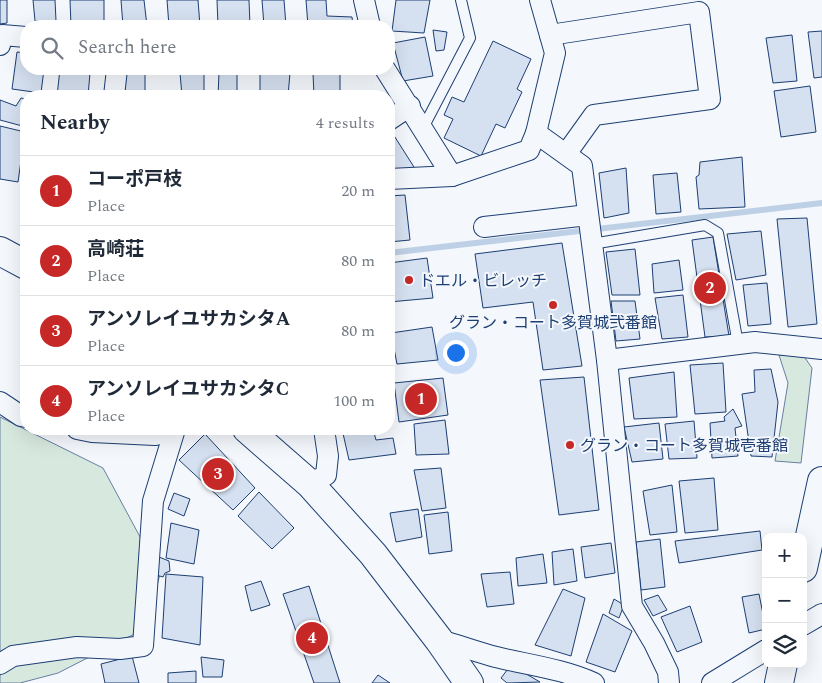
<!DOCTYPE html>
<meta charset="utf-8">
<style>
:root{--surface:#fff;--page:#f6f6f7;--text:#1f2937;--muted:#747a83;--line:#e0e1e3;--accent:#c62828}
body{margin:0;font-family:Spectral,"Noto Sans JP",serif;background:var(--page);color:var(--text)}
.controls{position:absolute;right:15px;bottom:15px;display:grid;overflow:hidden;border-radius:10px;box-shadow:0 5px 20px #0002}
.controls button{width:45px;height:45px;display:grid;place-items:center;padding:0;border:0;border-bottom:1px solid var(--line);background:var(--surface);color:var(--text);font:25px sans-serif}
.you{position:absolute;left:455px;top:352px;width:18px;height:18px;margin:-12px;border:4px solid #fff;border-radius:50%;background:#1a73e8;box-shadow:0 0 0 8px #1a73e833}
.badge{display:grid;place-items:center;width:32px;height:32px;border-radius:50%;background:var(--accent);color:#fff;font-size:16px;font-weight:700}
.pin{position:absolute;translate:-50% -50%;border:2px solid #fff;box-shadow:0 1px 5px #0006}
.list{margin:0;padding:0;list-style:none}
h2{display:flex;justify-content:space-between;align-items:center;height:65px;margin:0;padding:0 20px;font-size:21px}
h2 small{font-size:16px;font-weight:400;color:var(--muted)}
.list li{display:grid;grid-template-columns:32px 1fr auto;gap:15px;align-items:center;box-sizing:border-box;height:70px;padding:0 20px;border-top:1px solid var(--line)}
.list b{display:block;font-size:19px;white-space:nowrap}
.list p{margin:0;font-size:16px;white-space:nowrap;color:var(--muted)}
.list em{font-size:16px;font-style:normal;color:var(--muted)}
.icon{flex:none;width:28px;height:28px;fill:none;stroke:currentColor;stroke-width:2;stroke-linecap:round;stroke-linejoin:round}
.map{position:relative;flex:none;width:822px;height:683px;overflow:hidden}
.search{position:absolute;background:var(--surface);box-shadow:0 5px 20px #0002;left:20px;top:20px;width:375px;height:55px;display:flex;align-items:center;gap:12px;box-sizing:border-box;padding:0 18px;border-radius:20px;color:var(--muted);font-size:19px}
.panel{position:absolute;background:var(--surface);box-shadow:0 5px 20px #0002;left:20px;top:90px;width:375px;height:345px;border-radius:20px}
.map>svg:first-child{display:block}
.green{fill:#d7e8df;stroke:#687fa3}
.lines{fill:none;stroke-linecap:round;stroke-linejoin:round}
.stream{stroke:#bed0e5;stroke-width:6}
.building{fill:#d5e0f0;stroke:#1d3f73}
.lane-casing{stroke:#1d3f73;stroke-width:12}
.street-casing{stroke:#1d3f73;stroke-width:22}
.secondary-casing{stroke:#1d3f73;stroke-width:30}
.lane{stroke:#f4f7fb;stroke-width:10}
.street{stroke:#f4f7fb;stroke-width:20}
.secondary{stroke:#f4f7fb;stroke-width:28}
.poi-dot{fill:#c62828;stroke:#f4f7fb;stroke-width:2}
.labels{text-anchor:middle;stroke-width:4;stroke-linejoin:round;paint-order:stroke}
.poi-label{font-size:16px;fill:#1d3f73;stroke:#f4f7fb;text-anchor:start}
</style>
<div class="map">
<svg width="822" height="683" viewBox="0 0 822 683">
<rect width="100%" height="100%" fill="#f4f7fb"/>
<g class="green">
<polygon points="779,355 803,355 812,368 801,463 775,461 788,383"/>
<polygon points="0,417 103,468 160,574 146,628 58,673 20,683 0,683"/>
</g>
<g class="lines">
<polyline class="stream" points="389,253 822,203"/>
</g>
<g class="building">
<polygon points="0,0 7,0 7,23 0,24"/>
<polygon points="33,0 55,0 56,21 35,21"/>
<polygon points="70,0 104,0 104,26 71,26"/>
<polygon points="121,0 144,0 147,26 123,26"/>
<polygon points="167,0 198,0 200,26 169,26"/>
<polygon points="217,0 249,0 250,26 218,26"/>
<polygon points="262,0 284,0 286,26 264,26"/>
<polygon points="306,0 326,0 327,16 352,17 353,26 308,26"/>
<polygon points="396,0 430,0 424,33 392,31"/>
<polygon points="433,30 447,32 444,50 436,51"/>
<polygon points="822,31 822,77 814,78 808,32"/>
<polygon points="792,35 797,81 773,83 766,38"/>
<polygon points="425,37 433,76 403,81 393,43"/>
<polygon points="493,41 531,59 517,89 522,92 505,128 496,124 481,156 444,138 453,119 444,115 452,97 464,102"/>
<polygon points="17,52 26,53 26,69 44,69 41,93 12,89"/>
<polygon points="60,69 90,73 88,96 57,96"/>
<polygon points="260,70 290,73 288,96 260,96"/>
<polygon points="124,71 145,73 145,96 122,96"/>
<polygon points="180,73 204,74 204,96 182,96"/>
<polygon points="219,73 237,74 237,96 218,96"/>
<polygon points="313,73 340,73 340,96 314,96"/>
<polygon points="810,86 816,132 781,137 774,91"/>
<polygon points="21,98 26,99 26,127 0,120 0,100 16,106"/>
<polygon points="0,126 25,132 18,182 0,179"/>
<polygon points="393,134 414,167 400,171 389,172 389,137"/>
<polygon points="742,157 745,207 699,209 696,177 699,175 700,162"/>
<polygon points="626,168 629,213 604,218 599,173"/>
<polygon points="677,173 681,212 656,214 653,175"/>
<polygon points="405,195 410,240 389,242 389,196"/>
<polygon points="807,218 817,324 788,327 777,219"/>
<polygon points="761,231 766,275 736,280 727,234"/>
<polygon points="713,237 729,336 705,337 692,240"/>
<polygon points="562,243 582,366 543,370 533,302 483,308 475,254"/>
<polygon points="635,249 640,295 612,295 606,252"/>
<polygon points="427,258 433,298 389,302 389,263"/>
<polygon points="679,260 683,290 654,293 652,264"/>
<polygon points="767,283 771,324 748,326 743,285"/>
<polygon points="683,295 688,337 662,339 655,298"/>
<polygon points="611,301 635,301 640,339 616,341"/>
<polygon points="432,327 438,360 397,364 391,333"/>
<polygon points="723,363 726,412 695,414 690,365"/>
<polygon points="771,369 778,402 772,457 751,456 742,394 755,392 754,370"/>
<polygon points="674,372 677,417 634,419 629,378"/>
<polygon points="584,377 599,510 559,515 540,380"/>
<polygon points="443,378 448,415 399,422 394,383"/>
<polygon points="733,409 742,426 735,428 738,456 712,458 710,423 725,421 724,417"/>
<polygon points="445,420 449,454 416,455 414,424"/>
<polygon points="694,421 697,458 669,459 665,424"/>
<polygon points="659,423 663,459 632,462 624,427"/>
<polygon points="342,429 373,429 376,440 393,438 396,454 349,460"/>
<polygon points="205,434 255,488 233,510 179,460"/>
<polygon points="441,468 446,508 422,511 414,470"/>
<polygon points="714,478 718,530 685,533 679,481"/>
<polygon points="672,485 677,532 650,535 643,491"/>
<polygon points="259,492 294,528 272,549 238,516"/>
<polygon points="174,493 190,499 184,516 168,509"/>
<polygon points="418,509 422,537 396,542 390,513"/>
<polygon points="448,512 452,551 429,554 424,515"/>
<polygon points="171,523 199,530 194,564 166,558"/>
<polygon points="760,531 762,550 679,563 675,541"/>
<polygon points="660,539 665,587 641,590 636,542"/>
<polygon points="611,543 615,573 585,578 581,547"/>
<polygon points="573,549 577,581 554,585 552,552"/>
<polygon points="543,554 547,583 518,586 516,558"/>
<polygon points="159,557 169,561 170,571 165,573 163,577 156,575"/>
<polygon points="510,572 514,604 487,607 481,574"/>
<polygon points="166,574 203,577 200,645 162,638"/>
<polygon points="261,581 270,605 251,611 245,586"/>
<polygon points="309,586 340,683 314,683 283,594"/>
<polygon points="563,589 585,598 571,656 535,645"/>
<polygon points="759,594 766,629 749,633 742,597"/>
<polygon points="658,595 667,610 653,616 644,600"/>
<polygon points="614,599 624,605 619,618 609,613"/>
<polygon points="690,606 702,642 677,652 661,617"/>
<polygon points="603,614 632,631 615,672 586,662"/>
<polygon points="132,656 139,683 105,683 101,664"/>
<polygon points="201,657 224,660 222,677 203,677"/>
<polygon points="511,665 540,682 507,683 501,678"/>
<polygon points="196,671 196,683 168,683 168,673"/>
<polygon points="378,675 390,683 372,683"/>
</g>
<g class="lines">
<defs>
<g id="lane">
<polyline points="423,128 470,38 461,0"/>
<polyline points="592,244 705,225 718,233 738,344"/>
</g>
<g id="street">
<polyline points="364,0 370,26"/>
<polyline points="550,35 699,12 710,99 594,115 566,154"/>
<polyline points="0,45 2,35 26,37"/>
<polyline points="385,69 452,176 529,150 536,133 555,53 540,0"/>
<polyline points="114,96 117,69"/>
<polyline points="389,120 410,106"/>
<polyline points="536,133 582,166 607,360 632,606 654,643 668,672 669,683"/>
<polyline points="389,179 452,176"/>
<polyline points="484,227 588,215"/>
<polyline points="607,360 755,342 822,349"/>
<polyline points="0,402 21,416 26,417"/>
<polyline points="77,429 92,432 155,435 174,430"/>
<polyline points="310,484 326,475 328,456 324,429"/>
<polyline points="803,625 822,614"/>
<path d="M 439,640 C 458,645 477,652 496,657 C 529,665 563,669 594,683"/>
<polyline points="0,664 13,656 77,647 120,649 143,646 153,501 175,429"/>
<polyline points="712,683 766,650"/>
</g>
<g id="secondary">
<polyline points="0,251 26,265"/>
<polyline points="247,429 310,484 373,554 439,640 469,683"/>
<polyline points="803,568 822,481"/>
<polyline points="779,683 783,664"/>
</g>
</defs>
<use href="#lane" class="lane-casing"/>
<use href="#street" class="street-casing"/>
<use href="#secondary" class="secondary-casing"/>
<use href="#lane" class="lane"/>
<use href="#street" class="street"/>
<use href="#secondary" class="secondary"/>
</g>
<g class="poi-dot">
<circle cx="409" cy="280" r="5"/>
<circle cx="553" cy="305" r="5"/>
<circle cx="570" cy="445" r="5"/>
</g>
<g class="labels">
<g class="poi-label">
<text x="419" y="286">ドエル・ビレッチ</text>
<text x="553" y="328" text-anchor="middle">グラン・コート多賀城弐番館</text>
<text x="580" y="451">グラン・コート多賀城壱番館</text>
</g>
</g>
</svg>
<div class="controls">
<button>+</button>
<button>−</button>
<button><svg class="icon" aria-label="layers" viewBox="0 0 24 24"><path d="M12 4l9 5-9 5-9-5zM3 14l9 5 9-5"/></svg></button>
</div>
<div class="you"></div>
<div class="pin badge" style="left:421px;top:399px">1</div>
<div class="pin badge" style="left:710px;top:288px">2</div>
<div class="pin badge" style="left:218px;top:474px">3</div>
<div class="pin badge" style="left:312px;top:638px">4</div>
<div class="search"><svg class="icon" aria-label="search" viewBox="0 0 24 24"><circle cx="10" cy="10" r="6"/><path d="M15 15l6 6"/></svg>Search here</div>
<section class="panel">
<h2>Nearby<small>4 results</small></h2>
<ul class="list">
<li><span class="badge">1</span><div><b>コーポ戸枝</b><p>Place</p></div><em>20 m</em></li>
<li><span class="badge">2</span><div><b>高崎荘</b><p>Place</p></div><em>80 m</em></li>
<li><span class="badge">3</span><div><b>アンソレイユサカシタA</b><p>Place</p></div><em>80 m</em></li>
<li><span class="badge">4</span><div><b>アンソレイユサカシタC</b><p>Place</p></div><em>100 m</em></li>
</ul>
</section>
</div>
